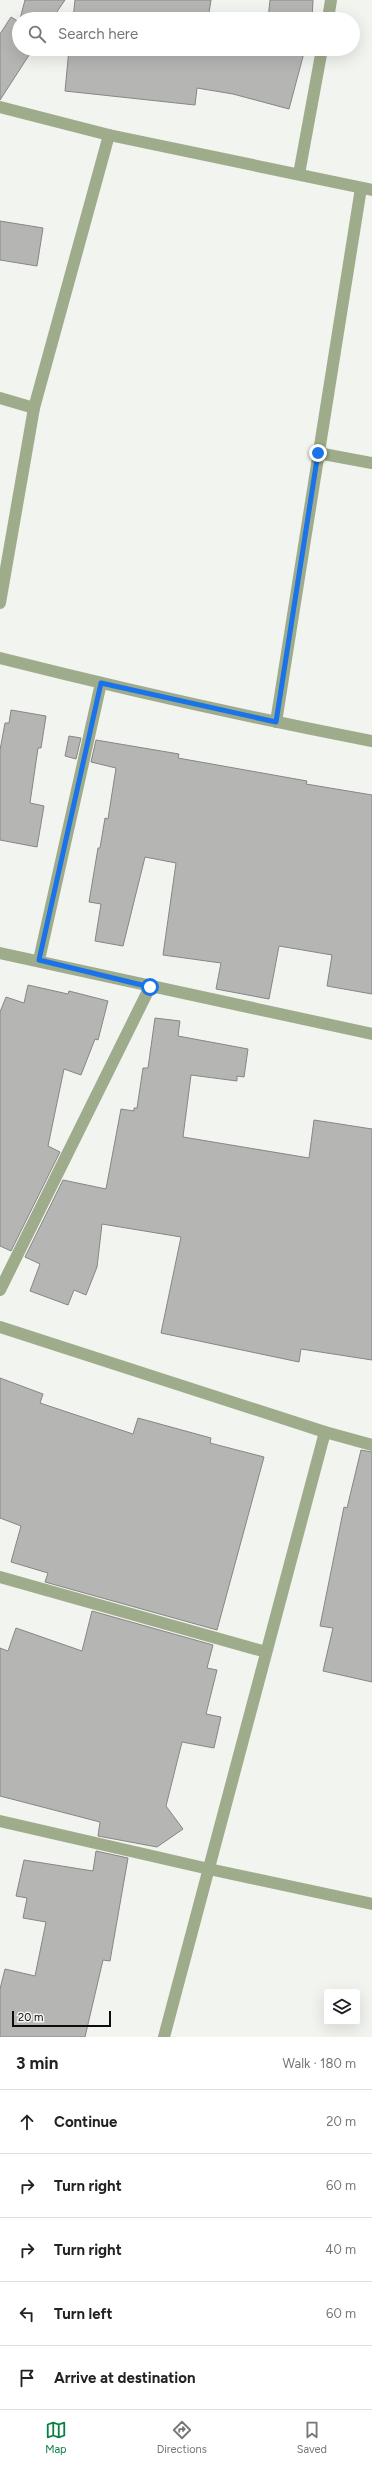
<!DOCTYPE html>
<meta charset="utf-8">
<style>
:root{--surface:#fff;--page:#f6f6f6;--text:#222;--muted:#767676;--line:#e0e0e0;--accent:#0b8043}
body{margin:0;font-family:Figtree,sans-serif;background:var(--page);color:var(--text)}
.controls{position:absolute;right:12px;bottom:12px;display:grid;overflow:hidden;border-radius:4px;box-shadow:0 4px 16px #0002}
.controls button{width:36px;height:36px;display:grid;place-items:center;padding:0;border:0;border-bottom:1px solid var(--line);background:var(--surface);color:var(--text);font:20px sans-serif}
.scale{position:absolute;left:12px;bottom:10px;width:99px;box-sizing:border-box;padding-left:4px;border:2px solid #0c0d0c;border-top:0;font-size:11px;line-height:14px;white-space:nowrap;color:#0c0d0c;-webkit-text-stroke:3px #f2f4f0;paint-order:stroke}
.stop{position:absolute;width:12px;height:12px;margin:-9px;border:3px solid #1a73e8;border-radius:50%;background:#fff}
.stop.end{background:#1a73e8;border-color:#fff;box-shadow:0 1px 4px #0008}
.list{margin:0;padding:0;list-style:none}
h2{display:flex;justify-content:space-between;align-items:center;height:52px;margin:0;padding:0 16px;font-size:17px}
h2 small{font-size:13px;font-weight:400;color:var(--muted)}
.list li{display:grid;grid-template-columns:26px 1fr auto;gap:12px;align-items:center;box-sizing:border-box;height:64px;padding:0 16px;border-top:1px solid var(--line)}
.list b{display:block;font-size:15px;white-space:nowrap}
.list em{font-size:13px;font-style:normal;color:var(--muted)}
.icon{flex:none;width:22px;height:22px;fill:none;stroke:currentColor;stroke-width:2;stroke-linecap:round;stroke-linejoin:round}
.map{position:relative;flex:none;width:372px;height:2037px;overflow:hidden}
.search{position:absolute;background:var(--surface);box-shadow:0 4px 16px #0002;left:12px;right:12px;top:12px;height:44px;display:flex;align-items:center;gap:10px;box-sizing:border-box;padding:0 14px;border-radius:22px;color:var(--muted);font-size:15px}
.sheet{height:372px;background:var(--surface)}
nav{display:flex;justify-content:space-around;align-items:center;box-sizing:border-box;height:56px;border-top:1px solid var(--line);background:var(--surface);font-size:11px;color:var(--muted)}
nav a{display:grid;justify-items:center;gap:2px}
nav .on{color:var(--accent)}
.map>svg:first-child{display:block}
.building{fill:#b5b6b3;stroke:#868784}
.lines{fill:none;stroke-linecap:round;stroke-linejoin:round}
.minor{stroke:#9fac8b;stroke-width:12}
.route{stroke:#1a73e8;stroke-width:5}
</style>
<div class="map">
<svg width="372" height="2037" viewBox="0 0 372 2037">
<rect width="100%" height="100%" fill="#f2f4f0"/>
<g class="building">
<polygon points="25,0 65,0 52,19 20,19"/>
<polygon points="75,0 211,0 208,19 73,19"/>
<polygon points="270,0 313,0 312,19 268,19"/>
<polygon points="11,17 19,22 19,49 33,49 0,100 0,34"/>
<polygon points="69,49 305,49 289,109 233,94 197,88 195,105 65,91"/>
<polygon points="0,221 43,228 37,266 0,260"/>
<polygon points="11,710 46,716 41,748 38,748 30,803 44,806 37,847 0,840 0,750 5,723 9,723"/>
<polygon points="69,736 81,738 76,759 65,756"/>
<polygon points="96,740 179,754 178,758 307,781 306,784 372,795 372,994 327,986 332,955 279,946 269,999 216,989 221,963 163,955 176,863 145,857 123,946 95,941 101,904 89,902 98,848 100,848 105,818 108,819 116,768 91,762"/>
<polygon points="28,985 68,994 69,991 108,1001 98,1040 95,1039 81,1075 64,1069 48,1146 60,1152 11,1251 0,1246 0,1012 6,997 24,1003"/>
<polygon points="155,1018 180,1021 178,1036 248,1049 244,1077 237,1076 237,1081 191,1075 183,1137 309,1158 314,1120 372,1129 372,1360 301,1349 299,1362 161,1333 181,1237 102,1224 97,1267 86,1295 74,1290 68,1305 30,1291 40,1264 25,1257 63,1180 106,1189 121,1109 134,1111 134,1108 137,1108 143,1068 148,1068"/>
<polygon points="0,1378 43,1394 40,1403 133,1434 138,1418 211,1438 210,1443 264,1457 217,1630 45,1582 48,1573 11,1562 21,1526 0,1518"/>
<polygon points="361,1450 372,1452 372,1682 323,1671 333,1628 320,1626 344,1507 347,1508"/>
<polygon points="92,1611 213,1645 207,1668 217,1670 206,1714 221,1717 214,1748 182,1742 166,1806 183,1829 157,1847 98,1836 100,1822 0,1796 0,1648 8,1651 16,1628 82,1651"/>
<polygon points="96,1851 128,1858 110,1961 103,1960 85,2037 0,2037 0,1989 5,1969 35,1976 46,1922 23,1918 27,1898 16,1896 24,1860 93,1871"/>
</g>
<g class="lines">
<g class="minor">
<polyline points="328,19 331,0"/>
<polyline points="0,107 109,135 372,190"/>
<polyline points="299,174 322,49"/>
<polyline points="0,398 34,408"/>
<polyline points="318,453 372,463"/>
<polyline points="0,603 34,408 109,135"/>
<path d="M 0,658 C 123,689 247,717 372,741"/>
<polyline points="276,722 361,188"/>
<polyline points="0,953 372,1034"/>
<polyline points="39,960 101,683"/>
<polyline points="0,1290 150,987"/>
<polyline points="0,1327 325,1432 372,1445"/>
<polyline points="0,1577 266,1652"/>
<polyline points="0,1821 209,1869 372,1904"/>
<polyline points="164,2037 325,1432"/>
</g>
</g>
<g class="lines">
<polyline class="route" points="150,987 39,960 101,683 276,722 318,453"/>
</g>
</svg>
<div class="controls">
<button><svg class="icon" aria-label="layers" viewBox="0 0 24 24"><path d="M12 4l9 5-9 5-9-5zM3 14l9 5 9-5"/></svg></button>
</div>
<div class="scale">20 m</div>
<div class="stop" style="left:150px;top:987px"></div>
<div class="stop end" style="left:318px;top:453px"></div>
<div class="search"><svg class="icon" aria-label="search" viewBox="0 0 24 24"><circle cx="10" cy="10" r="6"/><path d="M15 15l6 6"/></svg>Search here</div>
</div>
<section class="sheet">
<h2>3 min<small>Walk · 180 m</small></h2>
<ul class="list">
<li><svg class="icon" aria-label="ahead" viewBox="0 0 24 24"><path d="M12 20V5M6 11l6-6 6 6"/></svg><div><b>Continue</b></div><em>20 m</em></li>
<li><svg class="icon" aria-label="right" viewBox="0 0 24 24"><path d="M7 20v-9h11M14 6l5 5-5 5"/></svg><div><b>Turn right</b></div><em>60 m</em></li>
<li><svg class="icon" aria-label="right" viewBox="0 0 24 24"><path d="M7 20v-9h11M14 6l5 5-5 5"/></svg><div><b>Turn right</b></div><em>40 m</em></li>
<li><svg class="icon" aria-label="left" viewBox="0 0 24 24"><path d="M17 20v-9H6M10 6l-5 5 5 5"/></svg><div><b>Turn left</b></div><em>60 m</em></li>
<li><svg class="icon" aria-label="arrive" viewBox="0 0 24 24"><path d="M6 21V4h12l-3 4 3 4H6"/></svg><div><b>Arrive at destination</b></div></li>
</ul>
</section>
<nav>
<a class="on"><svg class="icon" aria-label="map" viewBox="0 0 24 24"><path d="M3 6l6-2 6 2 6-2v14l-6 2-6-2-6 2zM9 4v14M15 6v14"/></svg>Map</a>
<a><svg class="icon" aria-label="directions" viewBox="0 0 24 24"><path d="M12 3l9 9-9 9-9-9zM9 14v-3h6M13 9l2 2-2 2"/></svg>Directions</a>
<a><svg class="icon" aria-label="saved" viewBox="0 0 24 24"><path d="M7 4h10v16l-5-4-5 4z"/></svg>Saved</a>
</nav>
